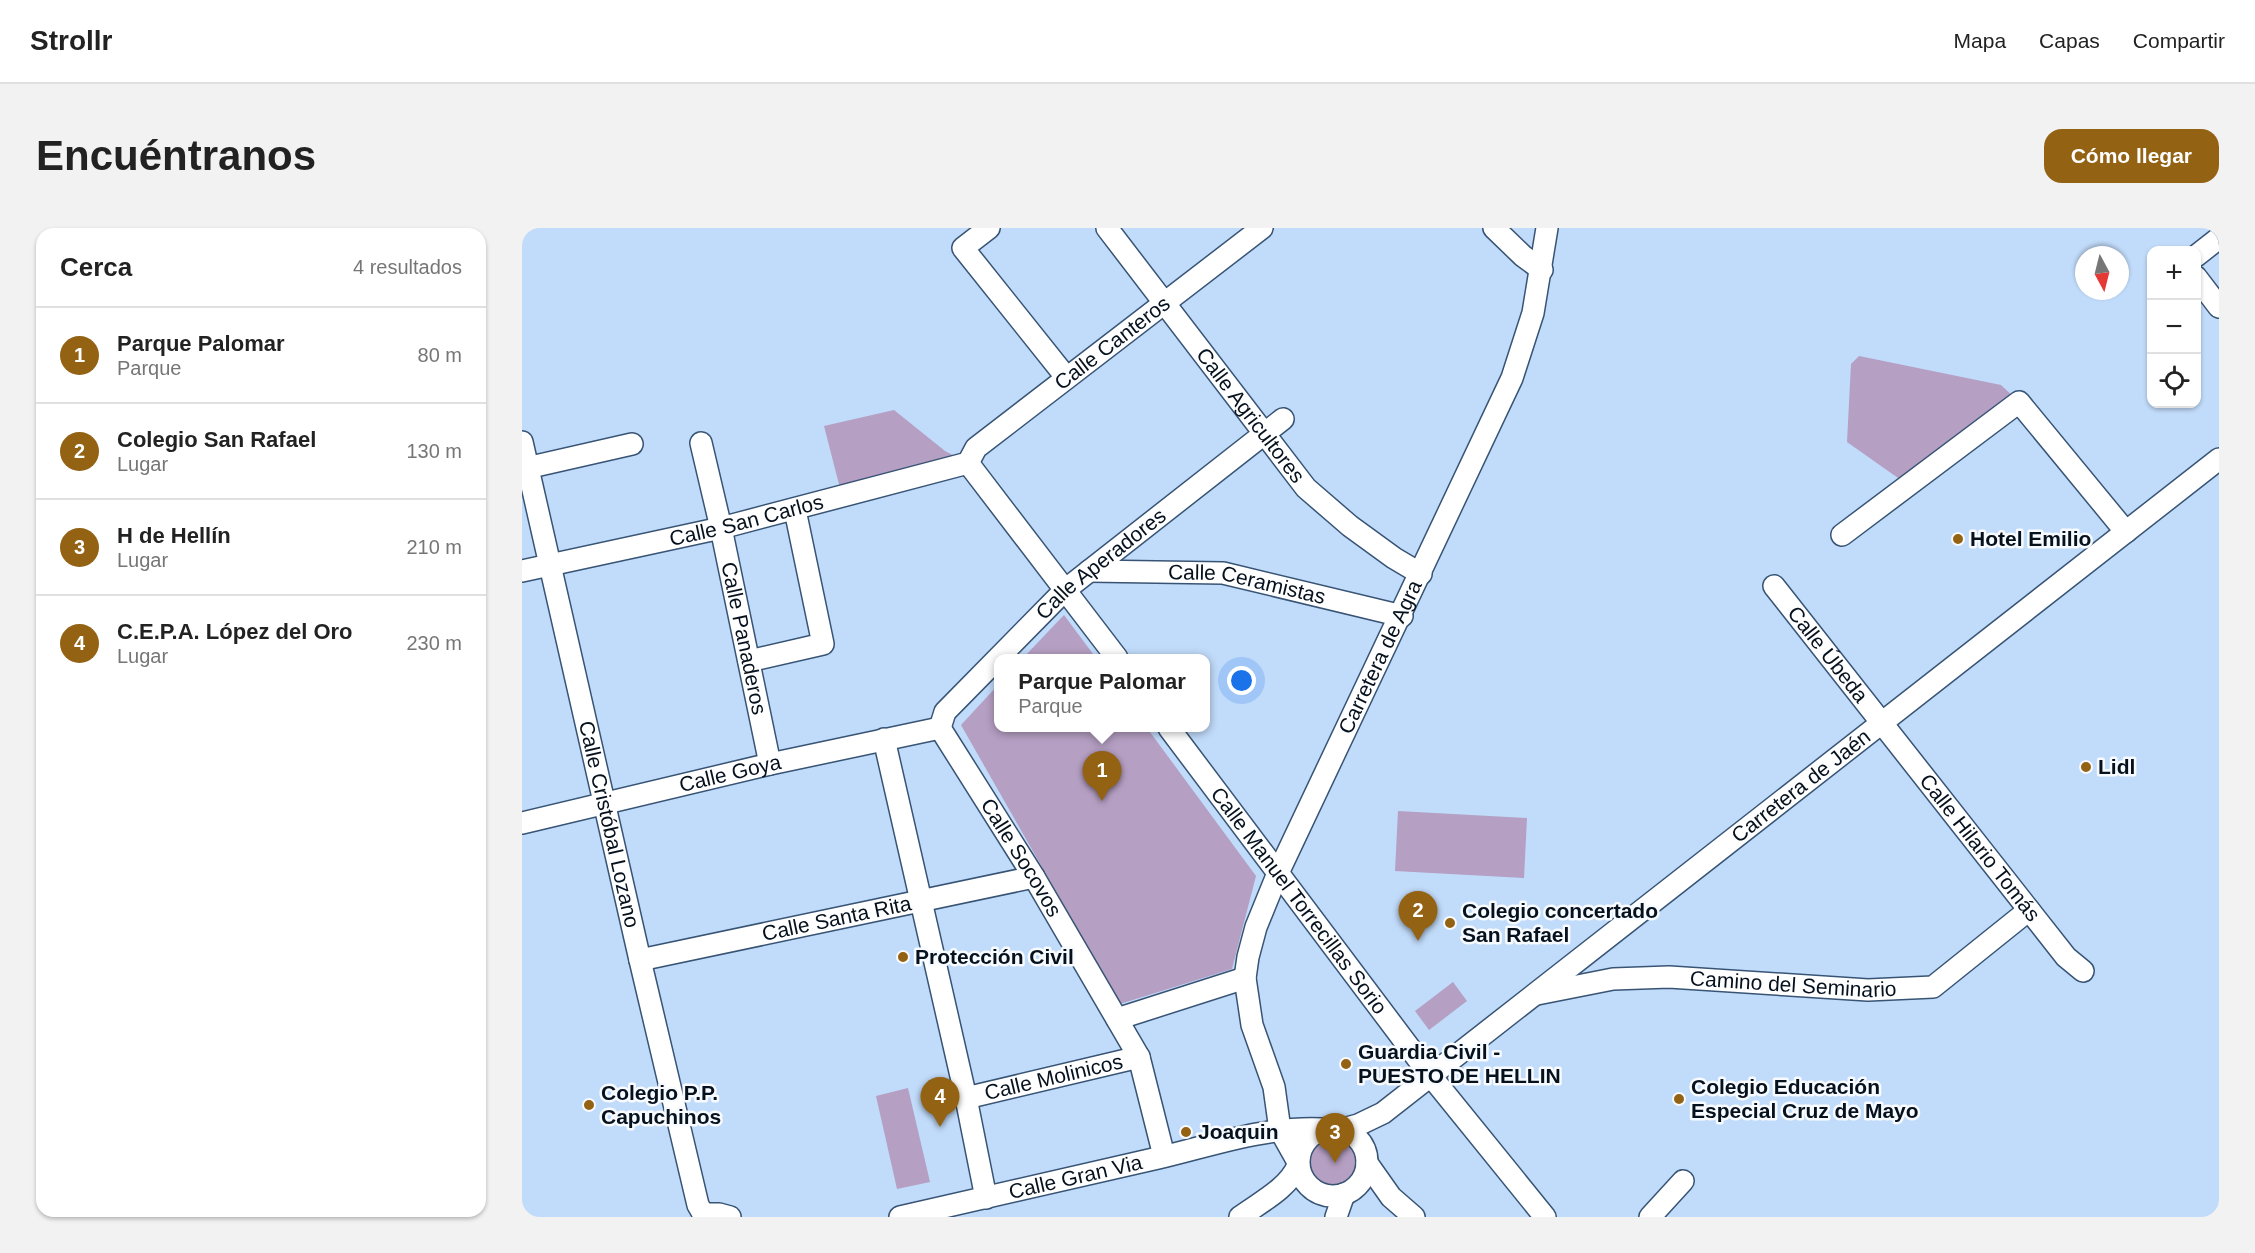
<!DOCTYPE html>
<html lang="es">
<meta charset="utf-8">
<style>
:root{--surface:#fff;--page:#f2f2f2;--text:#222;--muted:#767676;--line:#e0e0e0;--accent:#936212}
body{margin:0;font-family:Helvetica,sans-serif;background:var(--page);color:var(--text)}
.controls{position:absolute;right:18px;top:18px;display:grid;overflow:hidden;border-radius:12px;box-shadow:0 2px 4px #0004}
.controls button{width:54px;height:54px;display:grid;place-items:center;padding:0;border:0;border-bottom:2px solid var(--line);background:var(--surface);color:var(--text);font:30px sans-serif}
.compass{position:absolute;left:1553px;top:18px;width:54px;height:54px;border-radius:50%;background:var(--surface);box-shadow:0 2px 4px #0004;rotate:173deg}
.you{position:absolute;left:720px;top:453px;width:21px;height:21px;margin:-15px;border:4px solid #fff;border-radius:50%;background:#1a73e8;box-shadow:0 0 0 9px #1a73e833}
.badge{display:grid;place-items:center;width:39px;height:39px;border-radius:50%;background:var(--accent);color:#fff;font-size:20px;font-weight:700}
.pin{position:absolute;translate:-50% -50px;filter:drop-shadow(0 2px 3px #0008)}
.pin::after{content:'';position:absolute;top:32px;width:21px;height:18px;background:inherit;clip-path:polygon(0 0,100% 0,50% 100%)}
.popup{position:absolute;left:472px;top:426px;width:216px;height:78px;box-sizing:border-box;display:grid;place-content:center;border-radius:12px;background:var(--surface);filter:drop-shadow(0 2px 4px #0005);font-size:20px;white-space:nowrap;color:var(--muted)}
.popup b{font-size:22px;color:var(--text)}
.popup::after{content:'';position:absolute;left:50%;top:100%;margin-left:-12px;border:12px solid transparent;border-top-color:var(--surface)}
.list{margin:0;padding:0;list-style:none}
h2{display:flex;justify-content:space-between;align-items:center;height:78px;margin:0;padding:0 24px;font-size:26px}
h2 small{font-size:20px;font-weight:400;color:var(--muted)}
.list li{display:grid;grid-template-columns:39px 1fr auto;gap:18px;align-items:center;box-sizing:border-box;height:96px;padding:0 24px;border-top:2px solid var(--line)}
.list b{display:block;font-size:22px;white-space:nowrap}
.list p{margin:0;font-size:20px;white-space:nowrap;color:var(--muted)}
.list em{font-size:20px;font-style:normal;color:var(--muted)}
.icon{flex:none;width:33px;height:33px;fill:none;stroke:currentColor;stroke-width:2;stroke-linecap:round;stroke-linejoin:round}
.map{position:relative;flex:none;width:1697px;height:989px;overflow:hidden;border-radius:18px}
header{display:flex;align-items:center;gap:36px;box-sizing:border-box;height:84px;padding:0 30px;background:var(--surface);border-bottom:2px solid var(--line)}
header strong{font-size:28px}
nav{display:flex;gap:33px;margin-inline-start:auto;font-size:21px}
.intro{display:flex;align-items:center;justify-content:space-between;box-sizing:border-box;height:144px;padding:0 36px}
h1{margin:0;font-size:42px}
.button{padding:15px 27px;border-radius:18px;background:var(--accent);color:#fff;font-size:21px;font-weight:700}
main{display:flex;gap:36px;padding:0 36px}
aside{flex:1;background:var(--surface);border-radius:18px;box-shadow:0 2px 4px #0004}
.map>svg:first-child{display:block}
.green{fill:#b59fc3}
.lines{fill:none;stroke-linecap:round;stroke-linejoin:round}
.minor-casing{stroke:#385474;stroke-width:24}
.minor{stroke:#fff;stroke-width:21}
.poi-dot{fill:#936212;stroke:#f7fafe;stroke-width:2}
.labels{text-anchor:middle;stroke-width:5;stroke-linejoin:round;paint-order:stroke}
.street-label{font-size:21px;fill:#06111e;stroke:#f7fafe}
.poi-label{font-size:21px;font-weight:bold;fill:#06111e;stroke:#f7fafe;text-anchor:start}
</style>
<header>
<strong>Strollr</strong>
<nav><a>Mapa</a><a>Capas</a><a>Compartir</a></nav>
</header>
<div class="intro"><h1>Encuéntranos</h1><a class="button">Cómo llegar</a></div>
<main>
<aside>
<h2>Cerca<small>4 resultados</small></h2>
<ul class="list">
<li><span class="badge">1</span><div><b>Parque Palomar</b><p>Parque</p></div><em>80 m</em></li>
<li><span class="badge">2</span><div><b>Colegio San Rafael</b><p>Lugar</p></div><em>130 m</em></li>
<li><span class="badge">3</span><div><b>H de Hellín</b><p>Lugar</p></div><em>210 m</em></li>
<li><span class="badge">4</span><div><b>C.E.P.A. López del Oro</b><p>Lugar</p></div><em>230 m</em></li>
</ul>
</aside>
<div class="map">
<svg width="1697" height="989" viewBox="0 0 1697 989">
<rect width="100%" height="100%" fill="#c1dbfa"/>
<g class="green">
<polygon points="1337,128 1479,157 1497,174 1386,257 1325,214 1329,136"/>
<polygon points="372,182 423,223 446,235 320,268 302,198"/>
<polygon points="542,387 574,430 501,430"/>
<polygon points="476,457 476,500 625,500 734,648 710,741 598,776 439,497"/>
<polygon points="876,583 1005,590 1002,650 873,643"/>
<polygon points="931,754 945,773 907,802 893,783"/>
<polygon points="386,860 408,954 375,961 354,868"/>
<circle cx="812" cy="935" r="25"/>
</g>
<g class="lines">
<defs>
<g id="minor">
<polyline points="467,0 441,20 544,149"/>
<path id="s1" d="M 585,0 L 784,260 L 828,298 L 872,330 L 899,346"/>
<polyline points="972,0 1001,28 1020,42"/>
<polyline points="1674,28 1697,10"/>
<polyline points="1674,49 1697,79"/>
<path id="s2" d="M 0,214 L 118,732 L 176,977 L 183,989"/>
<path id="s3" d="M 179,215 L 199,300 L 248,536"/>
<path id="s4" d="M 446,235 L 454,220 L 740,0"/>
<polyline points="446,235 595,430"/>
<polyline points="0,241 110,216"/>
<polyline points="1320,307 1497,174 1604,304"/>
<path id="s5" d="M 0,343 L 199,300 L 446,235"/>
<path id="s6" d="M 567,343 L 701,345 L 880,388"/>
<path id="s7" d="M 1252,358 L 1544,729 L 1561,743"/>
<polyline points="227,433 301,416 273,282"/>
<path id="s8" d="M 418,500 L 512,649 L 617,829 L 642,928"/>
<path id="s9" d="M 418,500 L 423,484 L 543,362 L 761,191"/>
<path id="s10" d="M 647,500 L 908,847 L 1023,989"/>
<polyline points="362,511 444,870 464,970"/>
<path id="s11" d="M 0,595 L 248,536 L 418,500"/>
<path id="s12" d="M 118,732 L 512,649"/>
<path id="s13" d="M 1015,766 L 1091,751 L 1147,749 L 1346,762 L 1411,759 L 1507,682"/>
<polyline points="595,791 723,750"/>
<path id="s14" d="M 444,870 L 617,829"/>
<circle cx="811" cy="934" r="34"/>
<path id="s15" d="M 821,901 L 836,897 L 861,885 L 1697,231"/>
<path id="s16" d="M 776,934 L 758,902 L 752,859 L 730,797 L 723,750 L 726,729 L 734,699 L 756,645 L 990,150 L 1011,85 L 1025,0"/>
<polyline points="845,935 869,969 892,989"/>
<polyline points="181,986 197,986 208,989"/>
<path id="s17" d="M 378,989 C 464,970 550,950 636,930 C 691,917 744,898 801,901"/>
<path d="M 718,989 C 737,975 767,960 776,937"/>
<polyline points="814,989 822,966"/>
<polyline points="1128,989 1161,953"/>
</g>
</defs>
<use href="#minor" class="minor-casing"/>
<use href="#minor" class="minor"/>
</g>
<g class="poi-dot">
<circle cx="1436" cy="311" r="6"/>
<circle cx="1564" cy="539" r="6"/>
<circle cx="928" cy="695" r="6"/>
<circle cx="381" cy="729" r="6"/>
<circle cx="824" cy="836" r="6"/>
<circle cx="1157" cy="871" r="6"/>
<circle cx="67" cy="877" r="6"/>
<circle cx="664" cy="904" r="6"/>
</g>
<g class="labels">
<g class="street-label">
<text dy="7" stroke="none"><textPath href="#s4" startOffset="189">Calle Canteros</textPath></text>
<text dy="7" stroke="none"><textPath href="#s1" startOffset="236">Calle Agricultores</textPath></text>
<text dy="7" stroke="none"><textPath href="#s5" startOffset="230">Calle San Carlos</textPath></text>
<text dy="7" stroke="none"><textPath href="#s9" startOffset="232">Calle Aperadores</textPath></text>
<text dy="7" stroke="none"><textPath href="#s6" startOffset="159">Calle Ceramistas</textPath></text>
<text dy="7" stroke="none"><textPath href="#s3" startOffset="200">Calle Panaderos</textPath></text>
<text dy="7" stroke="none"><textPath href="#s7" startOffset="87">Calle Úbeda</textPath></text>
<text dy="7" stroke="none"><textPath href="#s16" startOffset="543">Carretera de Agra</textPath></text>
<text dy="7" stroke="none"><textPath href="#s11" startOffset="214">Calle Goya</textPath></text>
<text dy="7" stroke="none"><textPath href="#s15" startOffset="574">Carretera de Jaén</textPath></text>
<text dy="7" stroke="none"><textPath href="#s2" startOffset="392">Calle Cristóbal Lozano</textPath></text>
<text dy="7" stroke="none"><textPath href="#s7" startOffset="333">Calle Hilario Tomás</textPath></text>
<text dy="7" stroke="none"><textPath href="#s8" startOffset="153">Calle Socovos</textPath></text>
<text dy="7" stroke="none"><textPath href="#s10" startOffset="216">Calle Manuel Torrecillas Sorio</textPath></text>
<text dy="7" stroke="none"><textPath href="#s12" startOffset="201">Calle Santa Rita</textPath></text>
<text dy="7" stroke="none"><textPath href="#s13" startOffset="258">Camino del Seminario</textPath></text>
<text dy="7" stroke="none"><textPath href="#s14" startOffset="90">Calle Molinicos</textPath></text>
<text dy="7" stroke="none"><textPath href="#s17" startOffset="180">Calle Gran Via</textPath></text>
</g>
<g class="poi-label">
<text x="1448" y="318">Hotel Emilio</text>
<text x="1576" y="546">Lidl</text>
<text x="940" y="690">Colegio concertado<tspan x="940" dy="24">San Rafael</tspan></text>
<text x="393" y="736">Protección Civil</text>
<text x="836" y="831">Guardia Civil -<tspan x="836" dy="24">PUESTO DE HELLIN</tspan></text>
<text x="1169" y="866">Colegio Educación<tspan x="1169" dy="24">Especial Cruz de Mayo</tspan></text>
<text x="79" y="872">Colegio P.P.<tspan x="79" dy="24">Capuchinos</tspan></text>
<text x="676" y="911">Joaquin</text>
</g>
</g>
</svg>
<div class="controls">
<button>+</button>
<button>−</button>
<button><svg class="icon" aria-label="locate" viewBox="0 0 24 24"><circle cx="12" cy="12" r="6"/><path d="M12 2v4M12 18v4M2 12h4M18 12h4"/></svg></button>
</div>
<svg class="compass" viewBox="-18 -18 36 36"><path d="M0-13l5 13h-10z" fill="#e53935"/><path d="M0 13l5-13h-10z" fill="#767676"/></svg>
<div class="you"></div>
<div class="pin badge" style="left:580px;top:573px">1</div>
<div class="popup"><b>Parque Palomar</b>Parque</div>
<div class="pin badge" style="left:896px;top:713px">2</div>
<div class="pin badge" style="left:813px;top:935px">3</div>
<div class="pin badge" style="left:418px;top:899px">4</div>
</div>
</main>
